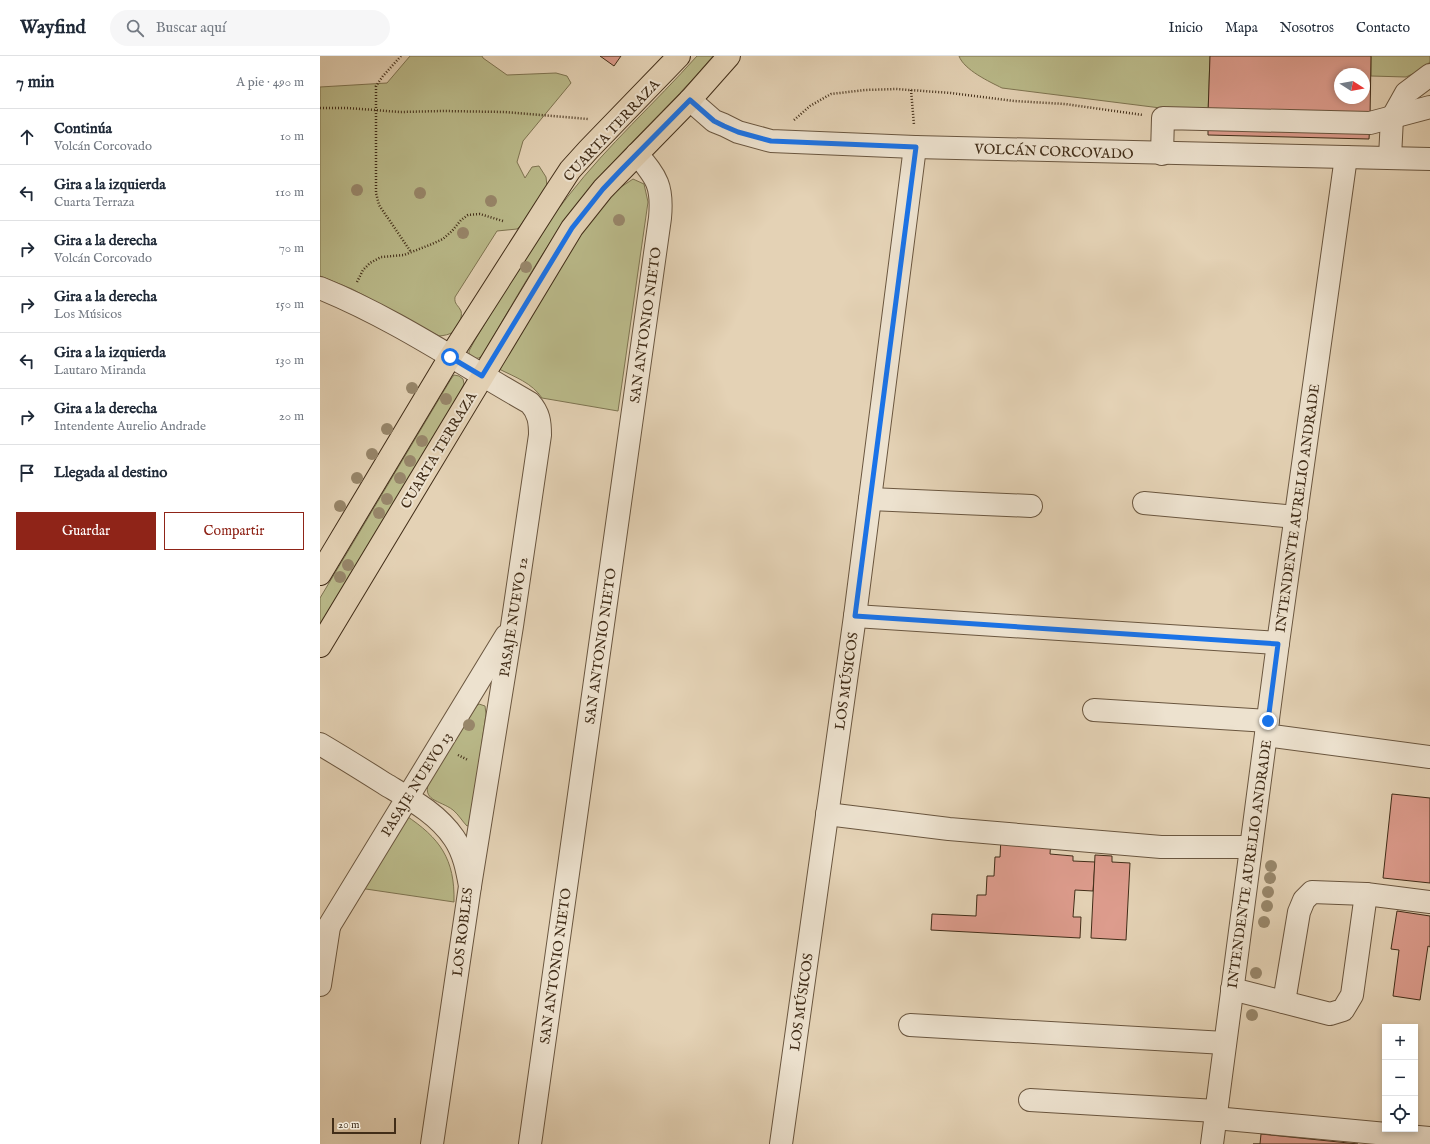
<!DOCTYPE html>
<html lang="es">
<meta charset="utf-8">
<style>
:root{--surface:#fff;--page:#f6f6f7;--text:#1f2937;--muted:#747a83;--line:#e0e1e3;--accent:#8f2418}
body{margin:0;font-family:"IM FELL English",serif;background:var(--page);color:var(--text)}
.controls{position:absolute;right:12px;bottom:12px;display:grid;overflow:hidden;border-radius:0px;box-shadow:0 2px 6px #0003}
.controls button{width:36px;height:36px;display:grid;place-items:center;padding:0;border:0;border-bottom:1px solid var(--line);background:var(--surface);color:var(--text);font:20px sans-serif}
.compass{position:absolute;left:1014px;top:12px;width:36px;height:36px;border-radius:50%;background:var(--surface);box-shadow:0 2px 6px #0003;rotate:101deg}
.scale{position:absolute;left:12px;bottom:10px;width:64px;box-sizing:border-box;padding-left:4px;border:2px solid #412d18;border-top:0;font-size:11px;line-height:14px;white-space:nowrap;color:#412d18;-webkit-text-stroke:3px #ede2cf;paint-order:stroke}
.stop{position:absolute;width:12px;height:12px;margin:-9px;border:3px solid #1a73e8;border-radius:50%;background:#fff}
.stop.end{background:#1a73e8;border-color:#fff;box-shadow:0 1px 4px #0008}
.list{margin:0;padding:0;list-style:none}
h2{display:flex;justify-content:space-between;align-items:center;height:52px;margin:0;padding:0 16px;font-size:17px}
h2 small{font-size:13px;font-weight:400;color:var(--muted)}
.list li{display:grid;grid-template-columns:26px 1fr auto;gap:12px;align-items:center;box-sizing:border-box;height:56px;padding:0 16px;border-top:1px solid var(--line)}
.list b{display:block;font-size:15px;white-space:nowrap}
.list p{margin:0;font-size:13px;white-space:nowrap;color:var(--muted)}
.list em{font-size:13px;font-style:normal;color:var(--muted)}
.actions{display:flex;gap:8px;padding:12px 16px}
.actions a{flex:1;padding:9px 0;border:1px solid var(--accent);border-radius:0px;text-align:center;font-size:14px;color:var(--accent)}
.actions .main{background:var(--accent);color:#fff}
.icon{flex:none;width:22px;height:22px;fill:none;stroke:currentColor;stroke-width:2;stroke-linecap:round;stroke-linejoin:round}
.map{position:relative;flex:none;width:1110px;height:1088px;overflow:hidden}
header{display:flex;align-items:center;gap:24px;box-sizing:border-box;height:56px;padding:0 20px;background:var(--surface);border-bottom:1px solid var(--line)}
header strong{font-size:19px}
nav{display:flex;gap:22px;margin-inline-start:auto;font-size:14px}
.search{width:280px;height:36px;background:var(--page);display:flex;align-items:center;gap:10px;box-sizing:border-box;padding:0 14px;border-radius:22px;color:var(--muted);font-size:15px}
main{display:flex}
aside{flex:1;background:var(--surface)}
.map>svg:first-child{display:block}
.green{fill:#baba8a;stroke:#7e7451}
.building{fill:#dd9c8d;stroke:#412d18;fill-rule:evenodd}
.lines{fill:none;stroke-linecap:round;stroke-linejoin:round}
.minor-casing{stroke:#6a563f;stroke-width:24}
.major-casing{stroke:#412d18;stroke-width:24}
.path{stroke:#412d18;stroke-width:2.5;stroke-dasharray:1 2;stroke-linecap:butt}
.minor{stroke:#ede2cf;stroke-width:22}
.major{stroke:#e4d2b5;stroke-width:22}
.tree{fill:#98876b}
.route{stroke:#1a73e8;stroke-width:5}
.labels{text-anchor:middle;stroke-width:4;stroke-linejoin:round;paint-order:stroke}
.street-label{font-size:14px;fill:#412d18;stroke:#ede2cf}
</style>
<header>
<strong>Wayfind</strong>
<div class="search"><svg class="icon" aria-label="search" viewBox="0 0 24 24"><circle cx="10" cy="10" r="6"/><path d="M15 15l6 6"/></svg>Buscar aquí</div>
<nav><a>Inicio</a><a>Mapa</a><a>Nosotros</a><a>Contacto</a></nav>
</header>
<main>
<aside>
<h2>7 min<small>A pie · 490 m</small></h2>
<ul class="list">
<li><svg class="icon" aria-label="ahead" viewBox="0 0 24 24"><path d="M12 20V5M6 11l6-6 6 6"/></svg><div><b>Continúa</b><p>Volcán Corcovado</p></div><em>10 m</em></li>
<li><svg class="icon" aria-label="left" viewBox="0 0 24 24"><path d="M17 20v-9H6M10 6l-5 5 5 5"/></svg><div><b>Gira a la izquierda</b><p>Cuarta Terraza</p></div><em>110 m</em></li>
<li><svg class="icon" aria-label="right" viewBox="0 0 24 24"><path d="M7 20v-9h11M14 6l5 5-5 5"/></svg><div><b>Gira a la derecha</b><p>Volcán Corcovado</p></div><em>70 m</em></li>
<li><svg class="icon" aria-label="right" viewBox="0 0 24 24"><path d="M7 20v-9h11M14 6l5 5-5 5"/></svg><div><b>Gira a la derecha</b><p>Los Músicos</p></div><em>150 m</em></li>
<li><svg class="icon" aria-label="left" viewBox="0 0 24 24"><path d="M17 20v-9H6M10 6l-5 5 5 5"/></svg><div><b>Gira a la izquierda</b><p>Lautaro Miranda</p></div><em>130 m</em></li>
<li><svg class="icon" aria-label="right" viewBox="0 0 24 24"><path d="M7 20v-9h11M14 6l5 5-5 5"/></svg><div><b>Gira a la derecha</b><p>Intendente Aurelio Andrade</p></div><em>20 m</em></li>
<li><svg class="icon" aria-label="arrive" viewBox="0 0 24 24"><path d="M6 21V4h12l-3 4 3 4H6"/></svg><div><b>Llegada al destino</b></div></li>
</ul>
<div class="actions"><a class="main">Guardar</a><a>Compartir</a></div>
</aside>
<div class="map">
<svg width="1110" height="1088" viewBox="0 0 1110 1088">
<rect width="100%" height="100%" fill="#e4d2b5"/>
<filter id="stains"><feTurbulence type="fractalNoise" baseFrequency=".005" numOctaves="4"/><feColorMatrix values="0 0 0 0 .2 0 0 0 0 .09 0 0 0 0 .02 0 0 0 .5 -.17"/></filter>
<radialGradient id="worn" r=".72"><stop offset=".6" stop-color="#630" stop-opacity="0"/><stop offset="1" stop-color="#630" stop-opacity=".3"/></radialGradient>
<g class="green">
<path d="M 90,0 L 162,0 L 163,2 L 187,19 L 236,17 L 247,20 L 251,27 L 203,85 L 197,106 L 205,122 L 212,111 L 219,110 L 226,121 L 227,130 L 201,169 L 197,173 L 177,175 L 135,241 C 134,248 138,249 141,255 C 142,258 141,262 140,265 C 138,276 130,279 119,280 L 32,233 L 0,220 L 0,31 L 67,27 Z"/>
<path d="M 377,0 L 393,0 C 350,52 298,95 257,148 C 221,196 192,249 162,300 C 157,304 154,302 149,299 L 149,295 L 155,284 C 185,235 213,184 249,139 C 288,89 335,47 377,0 Z"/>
<path d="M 639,0 L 890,0 L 888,58 L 682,32 C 670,26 644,14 639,0 Z"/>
<polygon points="1051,0 1110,0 1110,6 1099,15 1086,21 1051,20"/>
<path d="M 313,123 L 324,128 L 328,146 L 298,355 L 222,342 C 212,327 195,321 179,313 L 257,183 L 279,154 L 298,133 Z"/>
<polygon points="134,319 139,320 143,323 144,328 140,336 0,571 0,542 131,323"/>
<path d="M 159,648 L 165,650 L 166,658 L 150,769 L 147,770 C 142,765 139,759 133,754 C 120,744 100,745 110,724 L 156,651 Z"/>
<path d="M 85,759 C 120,782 135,803 134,846 L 39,832 Z"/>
</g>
<g class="building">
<polygon points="280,0 301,0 294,10"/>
<path d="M 890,0 L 1051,0 L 1050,62 L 888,58 ZM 1020,18 L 1044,18 L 1044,42 L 1020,42 Z"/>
<polygon points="888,58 1050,67 1049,83 888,79"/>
<polygon points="1072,738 1110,742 1110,827 1063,822"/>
<polygon points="681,781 731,783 730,798 753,800 753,805 775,806 773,835 755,834 753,861 761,861 760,882 611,874 612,858 656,860 657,839 666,839 667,820 674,820 675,801 680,801"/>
<polygon points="775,799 792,800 792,806 810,807 806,884 771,882"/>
<polygon points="1077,855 1110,860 1110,891 1108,890 1100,944 1073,940 1079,894 1071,893"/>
<polygon points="941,1078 1038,1088 933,1088 940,1088"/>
</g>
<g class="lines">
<defs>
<g id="minor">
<polyline points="370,44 394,65 404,69 418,76 451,85 595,91 1110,103"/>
<polyline points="842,98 843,62 1050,67 1110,51"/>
<polyline points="1070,101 1072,62 1086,37 1110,19"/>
<path d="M 0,232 C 74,262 141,308 210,347 C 219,357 220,366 220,379 L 192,570 L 150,830"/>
<polyline points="550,443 711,450"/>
<polyline points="824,447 976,461"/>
<polyline points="535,560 958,587"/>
<polyline points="774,654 948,665"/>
<polyline points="946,679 1110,701"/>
<path d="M 0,688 C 22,701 43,714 65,728 C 90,743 117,757 134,782 C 144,797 147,813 150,830 L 112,1088"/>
<polyline points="507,758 629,773 841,791 931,791"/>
<polyline points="0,885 186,580"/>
<polyline points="0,929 9,871"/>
<polyline points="912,933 1010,958 1023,954 1032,939 1046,838"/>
<polyline points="964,946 979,856 984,844 992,836 1046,838 1110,846"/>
<polyline points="590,969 905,987"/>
<polyline points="710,1044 896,1055"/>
<polyline points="895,1062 1110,1082"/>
<path d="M 210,1088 L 340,162 C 343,130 337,122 317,98"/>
<polyline points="461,1088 535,560 595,91"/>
<polyline points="892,1088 958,587 1026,101"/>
</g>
<g id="major">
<polyline points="0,518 130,301 233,140 250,114 269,93 359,0"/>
<polyline points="0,590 252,172 283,133 370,44 409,0"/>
</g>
</defs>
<use href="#minor" class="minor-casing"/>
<use href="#major" class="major-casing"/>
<g class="path">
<polyline points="81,0 63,20 56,30 56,137 59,149 91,196"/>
<polyline points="591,34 594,69"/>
<polyline points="0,52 28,52 80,56 123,55 185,56 268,63"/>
<polyline points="474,64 490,50 511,38 545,34 576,33 631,37 694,45 745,48 823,59"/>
<polyline points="37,226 43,214 50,207 61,201 84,199 112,188 123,183 132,175 141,164 148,159 160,158 183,165"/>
<polyline points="138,699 148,704"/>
</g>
<use href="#minor" class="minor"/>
<use href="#major" class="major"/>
</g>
<g class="tree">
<circle cx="37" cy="134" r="6"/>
<circle cx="100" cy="137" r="6"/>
<circle cx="171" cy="145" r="6"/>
<circle cx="299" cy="164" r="6"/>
<circle cx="143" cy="177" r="6"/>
<circle cx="206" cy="211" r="6"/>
<circle cx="92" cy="332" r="6"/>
<circle cx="126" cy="343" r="6"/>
<circle cx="67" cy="373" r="6"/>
<circle cx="102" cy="385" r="6"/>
<circle cx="52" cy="398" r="6"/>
<circle cx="90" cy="405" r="6"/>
<circle cx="37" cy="422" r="6"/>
<circle cx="80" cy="422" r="6"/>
<circle cx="67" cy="443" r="6"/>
<circle cx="20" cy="450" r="6"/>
<circle cx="59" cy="457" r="6"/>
<circle cx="28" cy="509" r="6"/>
<circle cx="20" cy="521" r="6"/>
<circle cx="149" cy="669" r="6"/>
<circle cx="951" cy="810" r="6"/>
<circle cx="950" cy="822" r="6"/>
<circle cx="948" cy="836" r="6"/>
<circle cx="947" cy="850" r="6"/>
<circle cx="944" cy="866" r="6"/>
<circle cx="936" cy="917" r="6"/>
<circle cx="932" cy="959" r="6"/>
</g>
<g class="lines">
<polyline class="route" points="130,301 162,320 252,172 283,133 301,114 370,44 394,65 404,70 418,76 451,85 596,91 535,560 958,588 948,665"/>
</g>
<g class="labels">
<g class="street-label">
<text transform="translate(291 74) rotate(-47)" y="5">CUARTA TERRAZA</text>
<text transform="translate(734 95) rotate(2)" y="5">VOLCÁN CORCOVADO</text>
<text transform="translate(325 269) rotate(-82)" y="5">SAN ANTONIO NIETO</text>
<text transform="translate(118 394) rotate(-59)" y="5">CUARTA TERRAZA</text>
<text transform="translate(977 452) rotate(-82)" y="5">INTENDENTE AURELIO ANDRADE</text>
<text transform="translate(193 561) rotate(-81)" y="5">PASAJE NUEVO 12</text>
<text transform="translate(280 590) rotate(-82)" y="5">SAN ANTONIO NIETO</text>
<text transform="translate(526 625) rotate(-82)" y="5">LOS MÚSICOS</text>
<text transform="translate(96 728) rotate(-58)" y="5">PASAJE NUEVO 13</text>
<text transform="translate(929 808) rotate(-82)" y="5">INTENDENTE AURELIO ANDRADE</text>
<text transform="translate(142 876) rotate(-83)" y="5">LOS ROBLES</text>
<text transform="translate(235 910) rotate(-82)" y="5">SAN ANTONIO NIETO</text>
<text transform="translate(481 946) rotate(-82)" y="5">LOS MÚSICOS</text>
</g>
</g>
<rect width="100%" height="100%" filter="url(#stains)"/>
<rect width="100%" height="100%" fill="url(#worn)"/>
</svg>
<div class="controls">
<button>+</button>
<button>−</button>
<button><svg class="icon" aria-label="locate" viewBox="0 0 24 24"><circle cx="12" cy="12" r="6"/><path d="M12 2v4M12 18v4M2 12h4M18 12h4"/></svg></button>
</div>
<svg class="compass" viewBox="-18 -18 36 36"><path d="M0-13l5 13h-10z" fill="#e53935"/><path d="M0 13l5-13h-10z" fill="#747a83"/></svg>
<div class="scale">20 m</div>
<div class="stop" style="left:130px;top:301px"></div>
<div class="stop end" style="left:948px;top:665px"></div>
</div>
</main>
